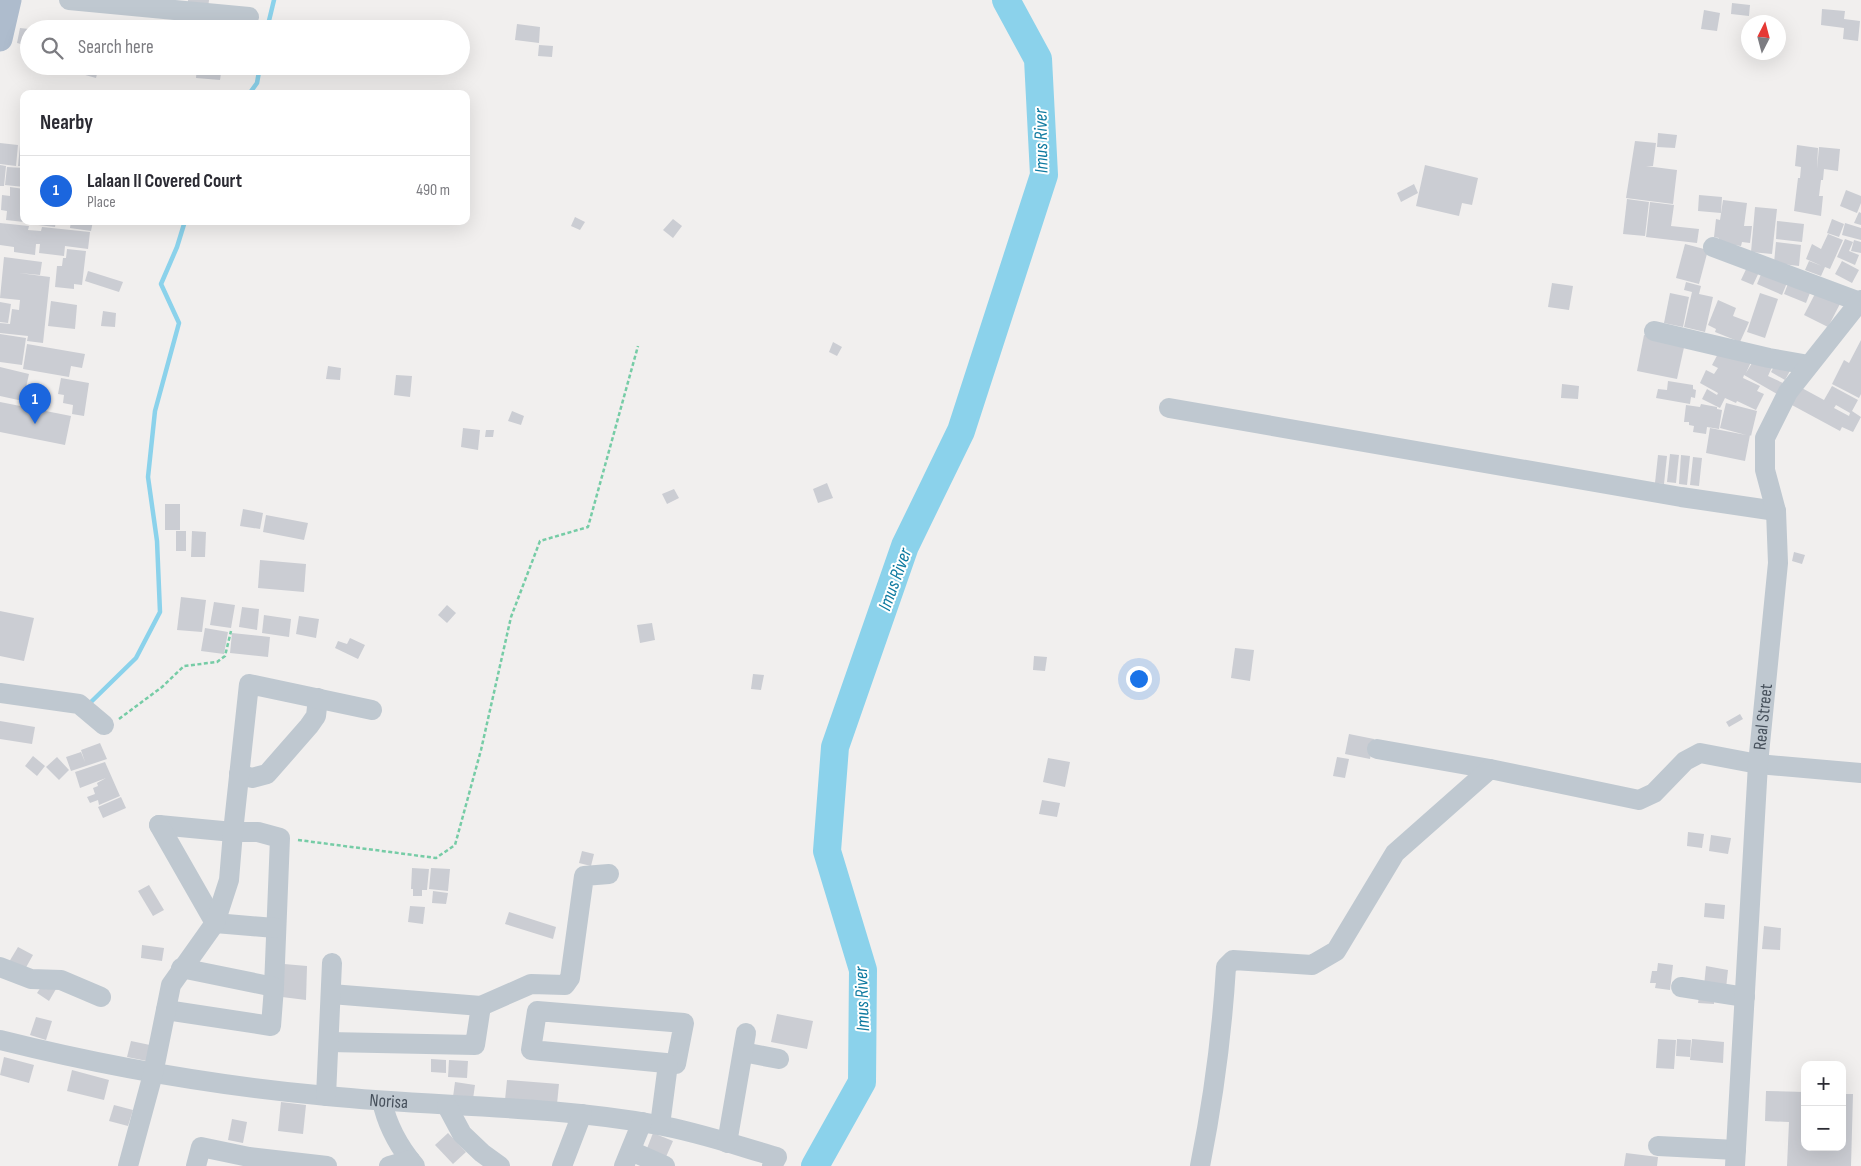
<!DOCTYPE html>
<meta charset="utf-8">
<style>
:root{--surface:#fff;--page:#f7f7f7;--text:#2b2b33;--muted:#7c7c81;--line:#e1e1e2;--accent:#1b66de}
body{margin:0;font-family:"Sofia Sans Condensed",sans-serif;background:var(--page);color:var(--text)}
.controls{position:absolute;right:15px;bottom:15px;display:grid;overflow:hidden;border-radius:10px;box-shadow:0 5px 20px #0002}
.controls button{width:45px;height:45px;display:grid;place-items:center;padding:0;border:0;border-bottom:1px solid var(--line);background:var(--surface);color:var(--text);font:25px sans-serif}
.compass{position:absolute;left:1741px;top:15px;width:45px;height:45px;border-radius:50%;background:var(--surface);box-shadow:0 5px 20px #0002;rotate:6deg}
.you{position:absolute;left:1138px;top:678px;width:18px;height:18px;margin:-12px;border:4px solid #fff;border-radius:50%;background:#1a73e8;box-shadow:0 0 0 8px #1a73e833}
.badge{display:grid;place-items:center;width:32px;height:32px;border-radius:50%;background:var(--accent);color:#fff;font-size:16px;font-weight:700}
.pin{position:absolute;translate:-50% -41px;filter:drop-shadow(0 1px 2px #0008)}
.pin::after{content:'';position:absolute;top:26px;width:18px;height:15px;background:inherit;clip-path:polygon(0 0,100% 0,50% 100%)}
.list{margin:0;padding:0;list-style:none}
h2{display:flex;justify-content:space-between;align-items:center;height:65px;margin:0;padding:0 20px;font-size:21px}
h2 small{font-size:16px;font-weight:400;color:var(--muted)}
.list li{display:grid;grid-template-columns:32px 1fr auto;gap:15px;align-items:center;box-sizing:border-box;height:70px;padding:0 20px;border-top:1px solid var(--line)}
.list b{display:block;font-size:19px;white-space:nowrap}
.list p{margin:0;font-size:16px;white-space:nowrap;color:var(--muted)}
.list em{font-size:16px;font-style:normal;color:var(--muted)}
.icon{flex:none;width:28px;height:28px;fill:none;stroke:currentColor;stroke-width:2;stroke-linecap:round;stroke-linejoin:round}
.map{position:relative;flex:none;width:1861px;height:1166px;overflow:hidden}
.search{position:absolute;background:var(--surface);box-shadow:0 5px 20px #0002;left:20px;top:20px;width:450px;height:55px;display:flex;align-items:center;gap:12px;box-sizing:border-box;padding:0 18px;border-radius:28px;color:var(--muted);font-size:19px}
.panel{position:absolute;background:var(--surface);box-shadow:0 5px 20px #0002;left:20px;top:90px;width:450px;height:135px;border-radius:10px}
.map>svg:first-child{display:block}
.lines{fill:none;stroke-linecap:round;stroke-linejoin:round}
.stream{stroke:#8bd2eb;stroke-width:4.5}
.river{stroke:#8bd2eb;stroke-width:28}
.building{fill:#cbcdd3;fill-rule:evenodd}
.path{stroke:#76cca6;stroke-width:2.5;stroke-dasharray:4 2.5;stroke-linecap:butt}
.minor{stroke:#bfc8d0;stroke-width:20}
.major{stroke:#aebccd;stroke-width:25}
.labels{text-anchor:middle;stroke-width:4;stroke-linejoin:round;paint-order:stroke}
.street-label{font-size:18px;fill:#47515c;stroke:#fff}
.water-label{font-size:19px;font-style:italic;fill:#0e7aa0;stroke:#fff}
</style>
<div class="map">
<svg width="1861" height="1166" viewBox="0 0 1861 1166">
<rect width="100%" height="100%" fill="#f1efee"/>
<g class="lines">
<g class="stream">
<polyline points="267,29 274,0"/>
<polyline points="249,94 257,83 260,66"/>
<polyline points="91,702 136,658 160,612 157,541 148,477 155,411 179,323 161,284 177,247 185,221"/>
</g>
<polyline class="river" points="815,1166 862,1082 863,970 827,851 835,747 905,546 961,431 1044,175 1038,59 1006,0"/>
</g>
<g class="building">
<polygon points="188,0 209,0 208,8 188,7"/>
<polygon points="1732,3 1750,5 1749,16 1731,14"/>
<polygon points="1822,9 1845,11 1844,19 1860,21 1858,41 1843,39 1844,28 1821,25"/>
<polygon points="1704,10 1720,13 1717,31 1701,29"/>
<polygon points="517,24 540,27 539,43 515,40"/>
<polygon points="20,28 29,29 29,46 17,43"/>
<polygon points="539,45 553,46 552,57 538,56"/>
<polygon points="53,66 99,66 96,78"/>
<polygon points="197,66 222,66 220,80 196,78"/>
<polygon points="1658,133 1677,135 1675,148 1657,147"/>
<polygon points="1635,141 1656,143 1653,166 1646,166 1677,170 1673,204 1626,198"/>
<polygon points="0,143 18,145 16,166 0,164"/>
<polygon points="20,145 24,145 24,166 18,166"/>
<polygon points="1797,145 1818,148 1817,169 1819,147 1840,149 1838,171 1824,169 1823,180 1821,180 1819,196 1823,196 1821,216 1794,211 1798,178 1800,178 1801,167 1795,166"/>
<polygon points="0,165 6,166 4,186 0,186"/>
<polygon points="1425,165 1478,178 1472,205 1462,203 1459,216 1416,206"/>
<polygon points="7,167 24,168 24,187 5,185"/>
<polygon points="1414,184 1418,193 1401,202 1397,193"/>
<polygon points="10,187 24,189 24,222 6,220 7,211 1,210 2,195 10,196"/>
<polygon points="1846,190 1861,196 1861,203 1857,213 1840,206"/>
<polygon points="1699,195 1722,197 1721,213 1698,211"/>
<polygon points="1627,199 1649,202 1645,236 1623,234"/>
<polygon points="1723,200 1747,203 1744,226 1752,226 1750,243 1742,242 1741,246 1718,243 1719,238 1714,237 1716,219 1720,220"/>
<polygon points="1650,202 1674,205 1671,226 1699,229 1697,243 1646,237"/>
<polygon points="1755,207 1777,209 1772,254 1751,252"/>
<polygon points="1859,212 1861,213 1861,225 1854,223"/>
<polygon points="575,217 585,222 580,230 571,226"/>
<polygon points="673,219 682,226 673,238 663,230"/>
<polygon points="1832,219 1844,224 1839,237 1827,233"/>
<polygon points="30,221 56,221 55,227 30,224"/>
<polygon points="71,221 93,221 91,231 70,228"/>
<polygon points="1777,221 1804,224 1802,242 1776,239"/>
<polygon points="0,223 29,226 28,230 41,231 42,227 90,232 88,249 65,246 64,256 39,253 40,244 36,244 35,255 14,252 14,247 0,245"/>
<polygon points="1845,223 1861,228 1861,240 1842,235"/>
<polygon points="1828,234 1843,240 1830,269 1825,267 1821,276 1805,270 1809,261 1822,266 1806,259 1812,244 1821,249"/>
<polygon points="1845,239 1853,242 1849,251 1859,255 1855,265 1837,257"/>
<polygon points="1854,240 1861,242 1861,253 1851,251"/>
<polygon points="1776,242 1801,245 1799,266 1774,263"/>
<polygon points="1685,244 1708,250 1699,284 1676,278"/>
<polygon points="67,249 86,251 82,285 74,284 74,289 55,287 57,266 62,266 63,258 66,258"/>
<polygon points="4,257 42,262 40,275 19,273 50,277 43,343 27,341 28,336 0,333 0,323 10,324 12,309 19,310 20,300 0,298"/>
<polygon points="1842,261 1859,270 1852,283 1835,274"/>
<polygon points="1748,265 1760,270 1753,285 1741,280"/>
<polygon points="1764,267 1789,278 1782,295 1757,284"/>
<polygon points="88,271 123,282 119,292 85,281"/>
<polygon points="1791,276 1813,285 1806,303 1784,294"/>
<polygon points="1686,282 1701,286 1699,294 1713,297 1705,332 1684,327 1692,292 1684,290"/>
<polygon points="1552,283 1573,286 1569,310 1548,307"/>
<polygon points="1818,288 1842,300 1828,327 1804,315"/>
<polygon points="1670,293 1689,297 1683,327 1664,323"/>
<polygon points="1760,293 1778,299 1765,338 1747,332"/>
<polygon points="1718,300 1736,308 1733,316 1749,322 1740,342 1715,332 1716,329 1708,325"/>
<polygon points="51,301 77,305 75,329 48,326"/>
<polygon points="0,302 11,304 8,323 0,322"/>
<polygon points="103,311 116,313 115,327 101,326"/>
<polygon points="0,334 26,338 22,365 0,362"/>
<polygon points="1644,335 1685,343 1677,379 1637,371"/>
<polygon points="1861,340 1861,394 1859,398 1832,384 1844,360 1849,363"/>
<polygon points="833,342 842,347 837,356 829,352"/>
<polygon points="27,344 85,354 82,368 71,366 69,377 23,369"/>
<polygon points="1720,350 1751,362 1746,373 1755,358 1772,367 1768,376 1783,383 1777,394 1744,375 1743,378 1760,386 1757,391 1764,394 1756,410 1737,401 1736,403 1725,398 1720,408 1702,399 1707,389 1717,395 1718,393 1700,383 1706,370 1714,374 1718,368 1712,365"/>
<polygon points="1778,359 1792,367 1785,380 1771,372"/>
<polygon points="328,366 341,368 340,380 326,379"/>
<polygon points="0,367 29,374 23,401 0,396"/>
<polygon points="396,375 412,376 410,397 394,395"/>
<polygon points="61,378 89,383 84,416 72,414 73,405 63,403 64,395 58,394"/>
<polygon points="1668,381 1693,385 1693,389 1696,390 1695,398 1691,397 1690,404 1656,398 1658,389 1667,390"/>
<polygon points="1562,384 1579,386 1578,399 1561,398"/>
<path d="M 1832,386 L 1858,400 L 1852,411 L 1861,417 L 1853,432 L 1842,427 L 1840,431 L 1790,404 L 1800,387 L 1824,400 ZM 1836,405 L 1850,413 L 1849,416 L 1834,408 Z"/>
<polygon points="0,402 71,416 65,445 0,432"/>
<polygon points="1726,403 1757,411 1751,436 1750,435 1745,461 1706,453 1710,428 1746,435 1720,428"/>
<polygon points="1701,404 1717,407 1717,409 1722,410 1719,429 1707,427 1706,434 1693,432 1694,426 1689,425 1689,422 1684,422 1686,405 1700,407"/>
<polygon points="512,411 524,416 521,425 508,421"/>
<polygon points="463,428 480,430 478,450 461,447"/>
<polygon points="486,430 494,430 493,437 485,437"/>
<polygon points="1670,454 1679,455 1676,483 1667,482"/>
<polygon points="1658,455 1667,456 1664,484 1655,483"/>
<polygon points="1681,455 1690,456 1687,485 1679,484"/>
<polygon points="1693,457 1702,458 1699,486 1690,485"/>
<polygon points="827,483 833,498 818,503 813,489"/>
<polygon points="674,489 679,498 667,504 662,494"/>
<rect x="165" y="504" width="15" height="26"/>
<polygon points="243,509 263,513 260,529 240,526"/>
<polygon points="266,515 308,523 304,540 263,532"/>
<rect x="176" y="531" width="10" height="20"/>
<polygon points="192,531 206,532 205,557 191,557"/>
<polygon points="1794,552 1805,555 1802,564 1792,561"/>
<polygon points="260,560 306,564 304,592 258,588"/>
<polygon points="181,597 206,600 202,632 177,630"/>
<polygon points="214,602 235,605 231,628 210,625"/>
<polygon points="447,605 456,613 447,623 438,615"/>
<polygon points="242,607 259,609 257,630 239,627"/>
<polygon points="0,611 34,618 24,661 0,656"/>
<polygon points="264,615 291,619 289,637 262,633"/>
<polygon points="299,616 319,619 316,638 296,634"/>
<polygon points="652,623 655,640 640,643 637,625"/>
<polygon points="205,628 228,632 224,654 201,651"/>
<polygon points="232,633 270,637 268,657 230,653"/>
<polygon points="350,638 365,645 358,659 335,648 338,641 347,644"/>
<polygon points="1235,648 1254,650 1250,681 1231,678"/>
<polygon points="1034,656 1047,657 1045,671 1033,670"/>
<polygon points="753,674 764,675 761,690 751,689"/>
<polygon points="1740,714 1743,719 1729,727 1726,722"/>
<polygon points="0,721 35,727 32,744 0,739"/>
<polygon points="1349,734 1374,739 1370,759 1345,754"/>
<polygon points="100,743 107,759 71,771 66,757 81,752 85,762 81,750"/>
<polygon points="33,756 45,766 37,776 25,766"/>
<polygon points="57,757 69,770 59,780 46,767"/>
<polygon points="1337,757 1349,759 1345,778 1333,776"/>
<polygon points="1048,758 1070,762 1065,787 1043,782"/>
<polygon points="105,762 120,796 99,805 98,800 90,803 87,797 95,794 93,788 98,786 97,783 106,778 80,788 75,772"/>
<polygon points="121,797 126,808 103,818 98,807"/>
<polygon points="1042,800 1060,803 1057,817 1039,814"/>
<polygon points="1688,832 1704,834 1702,848 1687,846"/>
<polygon points="1711,835 1731,838 1728,854 1709,851"/>
<polygon points="582,851 594,854 591,866 579,863"/>
<polygon points="412,868 429,869 427,890 422,890 422,896 413,896 413,889 411,889"/>
<polygon points="431,868 450,869 448,891 429,889"/>
<polygon points="149,885 164,910 153,916 138,891"/>
<polygon points="433,891 448,893 446,904 432,903"/>
<polygon points="1705,903 1725,905 1724,919 1704,917"/>
<polygon points="410,906 425,907 423,924 408,922"/>
<polygon points="509,912 556,927 553,939 505,924"/>
<polygon points="1764,926 1781,928 1780,950 1762,949"/>
<polygon points="142,945 164,948 162,961 141,958"/>
<polygon points="18,947 33,955 24,971 9,962"/>
<polygon points="1658,963 1673,965 1670,990 1655,988 1656,983 1650,983 1652,971 1657,971"/>
<polygon points="284,964 307,966 306,1000 282,997"/>
<polygon points="1706,966 1728,970 1726,988 1704,986"/>
<polygon points="45,981 56,989 49,1001 37,993"/>
<polygon points="1714,995 1714,1004 1698,1003 1699,997"/>
<polygon points="777,1014 813,1021 807,1049 771,1042"/>
<polygon points="36,1017 52,1021 46,1040 30,1035"/>
<polygon points="1658,1039 1676,1040 1674,1069 1656,1068"/>
<polygon points="1677,1039 1691,1040 1690,1057 1676,1056"/>
<polygon points="1692,1039 1724,1042 1723,1063 1690,1060"/>
<polygon points="131,1041 150,1045 147,1061 127,1057"/>
<polygon points="4,1057 34,1065 29,1083 0,1075"/>
<polygon points="431,1059 446,1060 446,1073 431,1072"/>
<polygon points="449,1060 468,1061 467,1078 448,1077"/>
<polygon points="72,1070 109,1080 104,1100 67,1091"/>
<polygon points="507,1080 559,1084 557,1104 505,1100"/>
<polygon points="455,1082 475,1085 473,1099 453,1097"/>
<polygon points="1766,1091 1805,1092 1805,1147 1842,1147 1842,1094 1853,1094 1851,1166 1787,1166 1789,1122 1765,1121"/>
<polygon points="281,1102 306,1105 303,1134 278,1131"/>
<polygon points="114,1105 133,1110 128,1126 109,1121"/>
<polygon points="232,1119 247,1122 243,1143 228,1140"/>
<polygon points="448,1133 466,1152 453,1164 435,1145"/>
<polygon points="653,1133 673,1141 665,1159 646,1151"/>
<polygon points="1626,1153 1658,1157 1657,1166 1624,1166"/>
</g>
<g class="lines">
<g class="path">
<polyline points="119,719 162,687 184,666 217,662 225,656 231,631"/>
<polyline points="298,840 436,858 455,845 481,750 511,617 540,541 588,527 638,346"/>
</g>
<g class="minor">
<polyline points="69,0 249,17"/>
<polyline points="1713,247 1860,302"/>
<polyline points="1654,331 1769,358 1809,365"/>
<polyline points="1169,408 1681,497 1776,511"/>
<polyline points="0,693 79,704 104,725"/>
<polyline points="1377,749 1490,769"/>
<polyline points="239,774 252,778 267,774 309,726 316,716 318,698"/>
<polyline points="159,825 233,832 258,832 280,838 274,987 271,1026 166,1010"/>
<polyline points="159,825 215,923 275,928"/>
<polyline points="0,967 31,979 61,980 101,997"/>
<polyline points="181,968 274,987"/>
<polyline points="1681,987 1745,997"/>
<polyline points="481,1006 531,984 565,985 570,978 584,876 609,874"/>
<polygon points="537,1011 684,1023 676,1064 531,1050"/>
<path id="s1" d="M 0,1040 C 108,1067 217,1086 327,1096 C 437,1107 549,1105 658,1125 C 698,1132 738,1146 777,1157 L 772,1166"/>
<polyline points="329,1042 475,1045 481,1006 331,994"/>
<polyline points="743,1052 779,1059"/>
<polyline points="326,1096 332,963"/>
<path d="M 382,1101 C 387,1125 399,1147 415,1166"/>
<polyline points="447,1106 462,1134 482,1153 500,1166"/>
<polyline points="660,1125 668,1064"/>
<polyline points="727,1143 746,1033"/>
<polyline points="1658,1146 1736,1150"/>
<polyline points="631,1151 665,1166"/>
<polyline points="128,1166 153,1074 171,985 215,923 229,880 233,832 249,684 372,710"/>
<polyline points="196,1166 201,1147 249,1157 327,1166"/>
<polyline points="389,1166 410,1160"/>
<polyline points="562,1166 582,1114"/>
<polyline points="624,1166 642,1122"/>
<path d="M 1200,1166 C 1213,1101 1222,1034 1226,967 L 1233,960 L 1312,965 L 1336,951 L 1395,853 L 1490,769 L 1639,800 L 1654,793 L 1685,761 L 1700,753 L 1758,764 L 1861,773"/>
<path id="s2" d="M 1735,1166 L 1758,764 L 1778,563 L 1776,511 L 1765,470 L 1765,438 L 1788,392 L 1861,300"/>
</g>
<polyline class="major" points="0,39 9,0"/>
</g>
<g class="labels">
<g class="street-label">
<text dy="6" stroke="none"><textPath href="#s2" startOffset="450">Real Street</textPath></text>
<text dy="6" stroke="none"><textPath href="#s1" startOffset="394">Norisa</textPath></text>
</g>
<g class="water-label">
<text transform="translate(1040 141) rotate(-91)" y="7">Imus River</text>
<text transform="translate(894 579) rotate(-70)" y="7">Imus River</text>
<text transform="translate(861 999) rotate(-92)" y="7">Imus River</text>
</g>
</g>
</svg>
<div class="controls">
<button>+</button>
<button>−</button>
</div>
<svg class="compass" viewBox="-18 -18 36 36"><path d="M0-13l5 13h-10z" fill="#e53935"/><path d="M0 13l5-13h-10z" fill="#7c7c81"/></svg>
<div class="you"></div>
<div class="pin badge" style="left:35px;top:424px">1</div>
<div class="search"><svg class="icon" aria-label="search" viewBox="0 0 24 24"><circle cx="10" cy="10" r="6"/><path d="M15 15l6 6"/></svg>Search here</div>
<section class="panel">
<h2>Nearby<small></small></h2>
<ul class="list">
<li><span class="badge">1</span><div><b>Lalaan II Covered Court</b><p>Place</p></div><em>490 m</em></li>
</ul>
</section>
</div>
